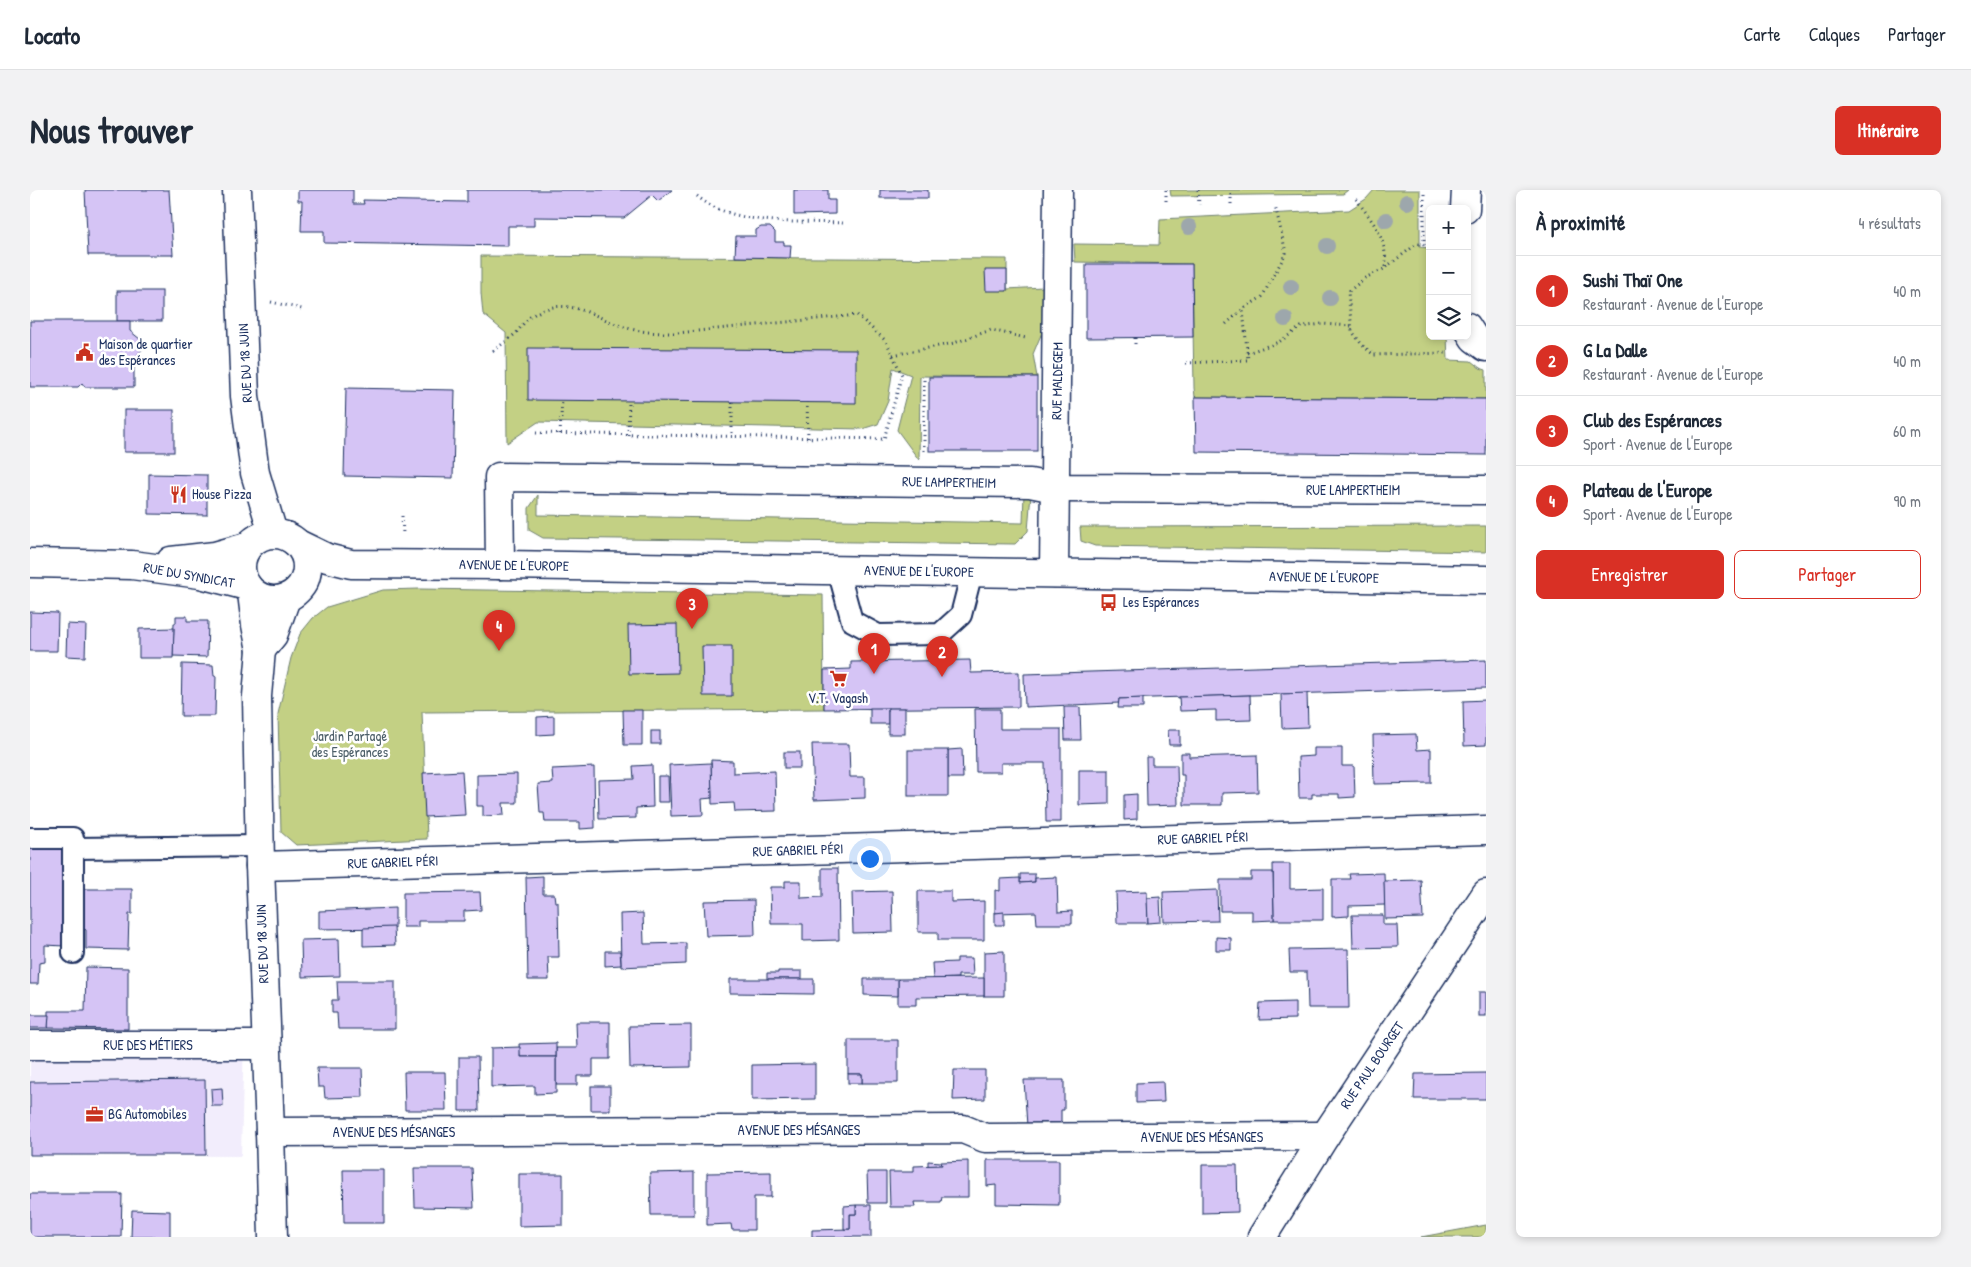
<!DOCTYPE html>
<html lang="fr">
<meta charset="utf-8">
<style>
:root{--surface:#fff;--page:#f2f2f3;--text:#1f2937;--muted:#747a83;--line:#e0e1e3;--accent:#d93025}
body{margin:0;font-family:"Patrick Hand",sans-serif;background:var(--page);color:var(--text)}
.controls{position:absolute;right:15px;top:15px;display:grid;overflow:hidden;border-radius:8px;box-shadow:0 2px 8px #0003}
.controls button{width:45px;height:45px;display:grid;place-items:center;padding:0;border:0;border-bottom:1px solid var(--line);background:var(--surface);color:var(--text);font:25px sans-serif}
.you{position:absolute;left:839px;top:668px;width:18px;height:18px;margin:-12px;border:4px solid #fff;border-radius:50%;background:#1a73e8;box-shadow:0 0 0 8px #1a73e833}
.badge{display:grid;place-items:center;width:32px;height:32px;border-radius:50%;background:var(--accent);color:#fff;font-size:16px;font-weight:700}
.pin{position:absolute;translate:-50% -41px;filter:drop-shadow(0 1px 2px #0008)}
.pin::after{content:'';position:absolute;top:26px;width:18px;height:15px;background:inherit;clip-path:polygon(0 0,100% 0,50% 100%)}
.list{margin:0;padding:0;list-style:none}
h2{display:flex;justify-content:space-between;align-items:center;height:65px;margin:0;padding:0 20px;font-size:21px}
h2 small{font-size:16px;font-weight:400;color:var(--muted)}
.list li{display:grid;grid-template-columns:32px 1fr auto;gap:15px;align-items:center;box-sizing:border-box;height:70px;padding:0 20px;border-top:1px solid var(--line)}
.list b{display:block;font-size:19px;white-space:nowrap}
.list p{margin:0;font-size:16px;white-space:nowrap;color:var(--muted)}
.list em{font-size:16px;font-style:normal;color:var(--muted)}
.actions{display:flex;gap:10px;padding:15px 20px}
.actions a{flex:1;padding:11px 0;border:1px solid var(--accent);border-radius:8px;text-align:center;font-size:18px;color:var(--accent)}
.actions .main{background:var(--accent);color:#fff}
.icon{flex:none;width:28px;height:28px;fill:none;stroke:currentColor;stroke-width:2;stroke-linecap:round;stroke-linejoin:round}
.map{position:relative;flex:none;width:1456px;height:1047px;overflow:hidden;border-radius:8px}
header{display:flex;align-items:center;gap:30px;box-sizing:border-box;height:70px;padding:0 25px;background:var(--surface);border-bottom:1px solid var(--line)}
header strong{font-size:24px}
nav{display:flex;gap:28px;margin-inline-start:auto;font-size:18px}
.intro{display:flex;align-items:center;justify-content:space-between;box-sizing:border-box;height:120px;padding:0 30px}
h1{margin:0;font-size:35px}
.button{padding:12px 22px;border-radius:8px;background:var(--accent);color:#fff;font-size:18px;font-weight:700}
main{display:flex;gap:30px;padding:0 30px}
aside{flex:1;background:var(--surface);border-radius:8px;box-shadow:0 2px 8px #0003}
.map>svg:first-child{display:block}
.built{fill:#f2edfc}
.green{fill:#c3d084;stroke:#6f8071}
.building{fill:#d5c4f5;stroke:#1b2f5e}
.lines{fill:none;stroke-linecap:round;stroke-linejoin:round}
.lane-casing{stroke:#1b2f5e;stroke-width:24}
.street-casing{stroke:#1b2f5e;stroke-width:31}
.secondary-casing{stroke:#1b2f5e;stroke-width:31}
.path{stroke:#1b2f5e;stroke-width:3;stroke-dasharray:1 4;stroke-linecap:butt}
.lane{stroke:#fff;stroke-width:20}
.street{stroke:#fff;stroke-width:28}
.secondary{stroke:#fff;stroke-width:28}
.tree{fill:#9da7ac}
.labels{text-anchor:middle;stroke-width:5;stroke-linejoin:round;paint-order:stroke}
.poi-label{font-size:14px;fill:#1b2f5e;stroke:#fff;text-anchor:start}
.street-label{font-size:14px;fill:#1b2f5e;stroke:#fff}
.park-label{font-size:14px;fill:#4d5f69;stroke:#fff}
</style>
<header>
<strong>Locato</strong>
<nav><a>Carte</a><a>Calques</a><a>Partager</a></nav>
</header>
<div class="intro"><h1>Nous trouver</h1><a class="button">Itinéraire</a></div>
<main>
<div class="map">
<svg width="1456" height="1047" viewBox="0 0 1456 1047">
<rect width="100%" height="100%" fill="#fff"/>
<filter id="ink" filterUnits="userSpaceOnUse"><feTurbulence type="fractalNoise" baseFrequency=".02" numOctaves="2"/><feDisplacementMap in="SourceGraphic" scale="10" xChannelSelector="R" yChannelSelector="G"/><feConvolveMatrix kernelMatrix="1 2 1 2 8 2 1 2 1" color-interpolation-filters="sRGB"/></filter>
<g filter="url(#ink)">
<polygon class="built" points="0,838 98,839 214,846 211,966 0,965"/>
<g class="green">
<polygon points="1140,0 1318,0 1313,4 1141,6"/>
<polygon points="1344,0 1390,0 1390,57 1400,58 1400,146 1417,146 1418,170 1441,171 1450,178 1456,180 1456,209 1165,207 1164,198 1162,74 1045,72 1044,54 1129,55 1130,29 1319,20 1336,9"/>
<polygon points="451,66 977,69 977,99 1013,97 1013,140 1003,164 1007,187 890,186 889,270 867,240 881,185 863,178 858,211 848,234 832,239 508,232 477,253 476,143 453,124 451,103"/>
<polygon points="994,302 1001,303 998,341 985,354 513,348 499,340 499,318 508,305 508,325 993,333"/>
<polygon points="1456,336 1456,362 1065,356 1051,351 1050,337"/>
<polygon points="389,399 793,405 794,519 392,522 397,649 266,655 251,642 248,524 261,468 270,444 283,428 297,417 353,400"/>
<polygon points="1456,1035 1456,1047 1391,1047"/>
</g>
<g class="building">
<polygon points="55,0 139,0 143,65 58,65"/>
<polygon points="268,0 323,0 323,14 334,14 333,10 437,12 437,0 642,0 628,11 622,5 594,28 504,27 504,36 478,36 478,56 294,53 294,41 271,41 272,11 268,11"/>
<polygon points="764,0 798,0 798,10 805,10 805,24 764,25"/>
<rect x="850" y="0" width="48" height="8"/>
<polygon points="731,37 740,37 745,42 745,52 754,52 754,55 761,55 760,68 705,67 706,46 726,46 726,40"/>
<polygon points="1056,74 1162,74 1163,147 1056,148"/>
<polygon points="955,80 977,80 977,101 956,101"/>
<rect x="87" y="101" width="45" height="30"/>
<polygon points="0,131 100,131 100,141 116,154 104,170 104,197 55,197 52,193 48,197 0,197"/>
<polygon points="498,158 826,160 826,213 498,210"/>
<rect x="899" y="187" width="108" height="74"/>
<polygon points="316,198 425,200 423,288 314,286"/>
<polygon points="1165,207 1456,209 1456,265 1166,262"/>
<rect x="94" y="220" width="50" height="42"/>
<polygon points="119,284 177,285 177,325 119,324"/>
<polygon points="0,422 28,423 27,461 0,461"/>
<polygon points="146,426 157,426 157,431 178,431 177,467 143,466 144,433 146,433"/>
<polygon points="37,434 56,435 55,467 36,466"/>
<polygon points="647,434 648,483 599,484 598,435"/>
<polygon points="144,438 143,468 109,468 109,439"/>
<polygon points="672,456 702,456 702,506 673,506"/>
<polygon points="940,470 941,483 989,482 989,517 794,519 794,480 821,479 821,472"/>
<polygon points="1456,470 1456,498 1089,509 1089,513 995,517 994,484"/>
<polygon points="152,474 183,475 184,486 186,486 185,526 151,526"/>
<polygon points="1277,503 1278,537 1252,538 1251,504"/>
<polygon points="1220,505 1221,530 1186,531 1186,520 1150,521 1149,507"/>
<polygon points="1113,508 1113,518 1088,518 1089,509"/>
<polygon points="1456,510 1456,555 1434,556 1433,511"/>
<polygon points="1034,517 1050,517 1051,550 1035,550"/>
<rect x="840" y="518" width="18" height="16"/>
<rect x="858" y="518" width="17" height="26"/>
<polygon points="945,519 970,519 970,539 1031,539 1031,632 1016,632 1015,573 971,573 971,582 946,582"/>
<polygon points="593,520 612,520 612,555 594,555"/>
<polygon points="524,526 524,544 507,545 507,527"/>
<polygon points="1138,540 1150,540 1150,555 1139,555"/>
<rect x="621" y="541" width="9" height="13"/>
<polygon points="1386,544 1387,560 1401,559 1401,593 1344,594 1343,545"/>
<polygon points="782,554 819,554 820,587 835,587 835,608 784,610"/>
<polygon points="1284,558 1312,558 1312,576 1324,576 1325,607 1309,608 1309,604 1282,604 1282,608 1269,608 1268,567 1284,566"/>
<polygon points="932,559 933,588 918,588 918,560"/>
<rect x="878" y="560" width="40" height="46"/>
<rect x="754" y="562" width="16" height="16"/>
<polygon points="1151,563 1159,563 1159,567 1227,565 1228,602 1192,603 1192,615 1154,615 1154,585 1151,585"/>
<polygon points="1116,567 1122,567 1122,575 1147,575 1148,615 1117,616"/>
<polygon points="681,570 703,571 703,583 745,581 746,621 705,622 704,613 682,614"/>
<polygon points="681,573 682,608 672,609 673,625 641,626 639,575"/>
<polygon points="622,575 623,617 606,618 606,628 569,629 568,590 604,589 603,576"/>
<polygon points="564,577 565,638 550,639 550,632 515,632 514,623 510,623 508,594 523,593 522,579"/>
<polygon points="1049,580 1079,580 1079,614 1049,615"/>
<polygon points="432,581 435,625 395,627 393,583"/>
<polygon points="487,584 487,613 473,613 474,625 453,626 453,616 447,616 447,585"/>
<polygon points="628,586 638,586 639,612 628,612"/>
<polygon points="1107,604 1107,629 1094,630 1094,605"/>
<polygon points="0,659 34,659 34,756 15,755 15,772 9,773 8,794 0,794"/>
<polygon points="1243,674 1260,674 1260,699 1293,698 1293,730 1244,730"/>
<polygon points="792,678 808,678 809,750 773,751 773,734 741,734 740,697 755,697 755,691 771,691 771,708 792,707"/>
<polygon points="1221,682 1243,682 1244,730 1222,731 1222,721 1190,721 1190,690 1221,690"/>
<polygon points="1354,683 1355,715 1319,716 1319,726 1302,727 1302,689 1320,689 1319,684"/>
<polygon points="990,684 1005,684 1005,692 990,693"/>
<polygon points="513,686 513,704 524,704 525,712 528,712 529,767 518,767 519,790 498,790 496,687"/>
<polygon points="1027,687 1028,722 1042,721 1042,734 1007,734 1006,722 965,723 965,700 970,701 970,689 990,688 990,693 1005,692 1005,688"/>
<polygon points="1391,690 1393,728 1355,729 1354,691"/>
<polygon points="54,699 102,699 102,724 99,724 98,760 56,759 56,740 53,738"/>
<polygon points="1187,700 1188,731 1134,732 1133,702"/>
<polygon points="862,701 863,742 823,743 822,702"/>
<polygon points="888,701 921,701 921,712 954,711 954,750 908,750 908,742 888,742"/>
<polygon points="1117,701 1118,733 1087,733 1086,702"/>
<polygon points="450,702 451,720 434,721 434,731 388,731 388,737 373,737 373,703"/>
<polygon points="1130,707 1131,732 1118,733 1117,708"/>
<polygon points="724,710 725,745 676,746 674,711"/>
<polygon points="365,718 365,738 289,739 289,721"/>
<polygon points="974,722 974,735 965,735 965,723"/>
<polygon points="613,723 614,754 656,753 656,774 591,777 590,724"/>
<polygon points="1322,725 1353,725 1353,735 1367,735 1368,757 1323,758"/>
<polygon points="364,737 365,755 333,756 333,738"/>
<polygon points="1186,747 1201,748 1201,760 1186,760"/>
<polygon points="309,749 310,786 272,787 271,750"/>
<polygon points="1318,759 1319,818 1278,818 1277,782 1260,782 1259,760"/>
<polygon points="575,761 590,761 591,775 575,776"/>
<polygon points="974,761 974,806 954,806 954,762"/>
<polygon points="927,768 942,768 943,785 928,785 928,788 903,789 902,773 927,772"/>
<polygon points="56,777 98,778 98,839 18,838 18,821 55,821"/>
<polygon points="748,781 772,781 772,789 737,789 737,783 748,783"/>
<polygon points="954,788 954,806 886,807 886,815 868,815 868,789"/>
<polygon points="700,789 784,789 784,804 700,803"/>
<polygon points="834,789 868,789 868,806 834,805"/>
<polygon points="307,791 365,791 365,839 308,839 307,823 302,823 302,810 308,810"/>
<rect x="1449" y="802" width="7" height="24"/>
<polygon points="1265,812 1265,829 1229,830 1230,813"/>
<polygon points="0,825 19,825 18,838 0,838"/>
<polygon points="546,832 580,832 580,869 563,869 563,886 547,886 547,895 526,895 526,858 547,858"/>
<polygon points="661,835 661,877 600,878 599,836"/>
<polygon points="818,850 868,850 868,893 832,893 832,884 818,884"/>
<polygon points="526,853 526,867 490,867 489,854"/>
<polygon points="490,857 490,867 526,867 526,903 505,904 505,896 461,897 461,858"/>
<polygon points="429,867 448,867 449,921 429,921"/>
<polygon points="785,874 785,909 722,910 722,875"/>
<polygon points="287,878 332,878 333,907 295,908 294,897 288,897"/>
<polygon points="924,880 955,880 955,909 923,910"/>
<polygon points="374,882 415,882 416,920 375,920"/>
<polygon points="1456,883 1456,909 1384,909 1385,884"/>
<rect x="818" y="884" width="14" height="9"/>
<polygon points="175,890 176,965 0,965 0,892"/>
<polygon points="994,890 1034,890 1034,920 1031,920 1031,936 997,936"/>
<polygon points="1133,892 1134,912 1106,913 1106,893"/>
<rect x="561" y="896" width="19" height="24"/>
<polygon points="192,898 193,916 182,916 181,899"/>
<polygon points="957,970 1029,970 1029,1015 966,1014 966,995 957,996"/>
<polygon points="898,971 911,972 912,975 898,976"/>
<polygon points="938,971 938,1007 912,1007 911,1012 884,1012 885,1017 860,1017 859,982 884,982 884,976 912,975 911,972"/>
<polygon points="1172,975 1207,975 1208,1022 1172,1023"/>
<polygon points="384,978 442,978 444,1018 385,1017"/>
<polygon points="313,980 354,980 354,1033 314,1033"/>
<polygon points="664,982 664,1025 621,1025 620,983"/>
<polygon points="741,982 741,1007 724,1007 724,1040 702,1040 701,1034 677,1035 677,983"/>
<polygon points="837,982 856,982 856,1013 838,1013"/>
<polygon points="489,984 533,984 533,1035 489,1036"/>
<polygon points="0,1004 92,1004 91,1047 0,1047"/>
<polygon points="826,1015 841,1015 841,1047 782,1047 782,1040 820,1039 820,1024 826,1024"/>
<polygon points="826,1015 826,1024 820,1024 820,1039 814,1039 814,1016"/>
<polygon points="102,1020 140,1021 140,1047 101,1047"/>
</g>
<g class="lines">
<defs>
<g id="lane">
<polyline points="808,380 822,431 848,445 910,444 931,425 942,382"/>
<polyline points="0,648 43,648 43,658 230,656"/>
<polyline points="43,763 43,658"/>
</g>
<g id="street">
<polyline points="1435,19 1436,0"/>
<polyline points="1437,137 1444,148 1456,157"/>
<polyline points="470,375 469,287 1000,293 1025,298 1456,300"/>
<polyline points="1024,383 1028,0"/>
<polyline points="230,676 1456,640"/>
<polyline points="0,855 236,855"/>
<polyline points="240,942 933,939 955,948 1295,946"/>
<polyline points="1232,1047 1295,946 1456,704"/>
</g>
<g id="secondary">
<polyline points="207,0 215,206 225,283 243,343"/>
<circle cx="244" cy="377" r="33"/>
<polyline points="268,354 297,368 321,374 470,375 1456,390"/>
<polyline points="141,371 185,366 217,357"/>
<polyline points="0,373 102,375 170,384 217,396"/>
<polyline points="222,403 226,435 231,460 227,506 230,676 240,942 243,1047"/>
<polyline points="231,460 243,445 256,408"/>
</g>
</defs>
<use href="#lane" class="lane-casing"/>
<use href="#street" class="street-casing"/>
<use href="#secondary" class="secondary-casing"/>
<g class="path">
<polyline points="1136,0 1136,15"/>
<polyline points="1168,0 1169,15"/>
<path d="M 667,6 C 704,37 769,31 814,33"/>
<path d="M 1326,9 C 1344,34 1356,45 1356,78 L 1335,88 L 1318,102 L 1322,141 L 1332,155 L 1344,165 L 1416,163"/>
<polyline points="1201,14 1201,0"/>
<polyline points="1394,55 1394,0"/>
<polyline points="1356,77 1387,54 1400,55"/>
<polyline points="241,112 272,119"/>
<polyline points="1196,134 1213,119 1232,107 1256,63 1245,15"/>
<polyline points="1105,154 1105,147"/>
<path d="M 463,161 C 471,155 480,149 487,142 C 491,137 495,131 500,127 C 537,101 566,130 601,139 C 617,143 632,143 647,143 L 827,125 L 856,151 L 872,185 L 854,249 L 504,243"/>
<polyline points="1217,163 1249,152 1271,137 1292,134 1321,136"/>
<polyline points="863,165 924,153 961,140 996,148"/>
<polyline points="1156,173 1218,170 1213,120"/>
<polyline points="702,212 702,247"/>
<polyline points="777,212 778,248"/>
<polyline points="530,244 532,210"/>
<polyline points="598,245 599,211"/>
<polyline points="894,261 894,190"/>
<polyline points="372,326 373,344"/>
</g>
<use href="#lane" class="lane"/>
<use href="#street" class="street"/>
<use href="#secondary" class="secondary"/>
</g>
<g class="tree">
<circle cx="1377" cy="12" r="8"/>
<circle cx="1356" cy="30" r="8"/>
<circle cx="1159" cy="37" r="8"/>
<circle cx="1297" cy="56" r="8"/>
<circle cx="1261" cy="97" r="8"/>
<circle cx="1300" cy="108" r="8"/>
<circle cx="1255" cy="129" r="8"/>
</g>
</g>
<defs>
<symbol id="civic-bare" viewBox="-9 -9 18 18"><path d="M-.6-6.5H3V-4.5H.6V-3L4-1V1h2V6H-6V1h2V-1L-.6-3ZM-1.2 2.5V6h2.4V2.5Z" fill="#c8321e" stroke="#fff" stroke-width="2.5" paint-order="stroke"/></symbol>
<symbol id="restaurant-bare" viewBox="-9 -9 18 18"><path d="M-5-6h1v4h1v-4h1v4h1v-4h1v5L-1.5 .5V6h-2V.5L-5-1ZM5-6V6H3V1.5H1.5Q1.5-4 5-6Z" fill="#c8321e" stroke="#fff" stroke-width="2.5" paint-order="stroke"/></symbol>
<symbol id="bus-bare" viewBox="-9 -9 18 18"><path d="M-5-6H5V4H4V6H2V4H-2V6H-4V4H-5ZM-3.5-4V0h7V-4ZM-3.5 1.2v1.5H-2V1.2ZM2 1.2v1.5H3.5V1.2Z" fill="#c8321e" stroke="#fff" stroke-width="2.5" paint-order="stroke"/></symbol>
<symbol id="supermarket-bare" viewBox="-9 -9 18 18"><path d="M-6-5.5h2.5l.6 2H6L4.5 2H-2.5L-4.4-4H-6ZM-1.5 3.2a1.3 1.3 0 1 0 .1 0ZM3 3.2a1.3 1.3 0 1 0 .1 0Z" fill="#c8321e" stroke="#fff" stroke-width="2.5" paint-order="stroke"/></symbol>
<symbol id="office-bare" viewBox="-9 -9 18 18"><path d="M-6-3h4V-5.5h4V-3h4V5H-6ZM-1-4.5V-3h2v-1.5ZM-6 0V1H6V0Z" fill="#c8321e" stroke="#fff" stroke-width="2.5" paint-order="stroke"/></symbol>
</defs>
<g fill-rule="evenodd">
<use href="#civic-bare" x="42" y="150" width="25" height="25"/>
<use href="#restaurant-bare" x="136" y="292" width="25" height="25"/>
<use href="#bus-bare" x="1066" y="400" width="25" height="25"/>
<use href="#supermarket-bare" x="796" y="476" width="25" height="25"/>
<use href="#office-bare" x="52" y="912" width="25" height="25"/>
</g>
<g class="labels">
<g class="poi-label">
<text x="69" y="159">Maison de quartier<tspan x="69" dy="16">des Espérances</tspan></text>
<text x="162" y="309">House Pizza</text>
<text x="1093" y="417">Les Espérances</text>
<text x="808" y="513" text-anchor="middle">V.T. Vagash</text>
<text x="78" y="929">BG Automobiles</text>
</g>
<g class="street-label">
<text transform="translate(215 173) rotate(-93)" y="5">RUE DU 18 JUIN</text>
<text transform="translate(1027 191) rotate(-89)" y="5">RUE MALDEGEM</text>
<text transform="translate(919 292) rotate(1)" y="5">RUE LAMPERTHEIM</text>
<text x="1323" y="305">RUE LAMPERTHEIM</text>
<text transform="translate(484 375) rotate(1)" y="5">AVENUE DE L'EUROPE</text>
<text transform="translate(889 381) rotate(1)" y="5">AVENUE DE L'EUROPE</text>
<text transform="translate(159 385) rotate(10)" y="5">RUE DU SYNDICAT</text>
<text transform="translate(1294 387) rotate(1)" y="5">AVENUE DE L'EUROPE</text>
<text transform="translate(1173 648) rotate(-2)" y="5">RUE GABRIEL PÉRI</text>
<text transform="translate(768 660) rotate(-2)" y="5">RUE GABRIEL PÉRI</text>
<text transform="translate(363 672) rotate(-2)" y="5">RUE GABRIEL PÉRI</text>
<text transform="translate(232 754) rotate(-92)" y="5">RUE DU 18 JUIN</text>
<text x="118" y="860">RUE DES MÉTIERS</text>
<text transform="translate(1342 875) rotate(-56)" y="5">RUE PAUL BOURGET</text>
<text x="769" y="945">AVENUE DES MÉSANGES</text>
<text x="364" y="947">AVENUE DES MÉSANGES</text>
<text x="1172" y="952">AVENUE DES MÉSANGES</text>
</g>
<g class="park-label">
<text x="320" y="551">Jardin Partagé<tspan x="320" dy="16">des Espérances</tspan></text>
</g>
</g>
</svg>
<div class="controls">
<button>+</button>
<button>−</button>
<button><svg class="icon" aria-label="layers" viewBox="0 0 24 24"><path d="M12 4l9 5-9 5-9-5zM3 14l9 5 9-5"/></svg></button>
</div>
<div class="you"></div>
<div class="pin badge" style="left:844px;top:484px">1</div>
<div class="pin badge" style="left:912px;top:487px">2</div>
<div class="pin badge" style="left:662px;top:439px">3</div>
<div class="pin badge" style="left:469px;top:461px">4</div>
</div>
<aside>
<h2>À proximité<small>4 résultats</small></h2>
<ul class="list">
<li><span class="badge">1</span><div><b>Sushi Thaï One</b><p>Restaurant · Avenue de l'Europe</p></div><em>40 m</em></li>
<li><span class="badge">2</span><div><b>G La Dalle</b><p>Restaurant · Avenue de l'Europe</p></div><em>40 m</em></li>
<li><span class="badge">3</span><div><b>Club des Espérances</b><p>Sport · Avenue de l'Europe</p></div><em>60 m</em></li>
<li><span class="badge">4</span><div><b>Plateau de l'Europe</b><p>Sport · Avenue de l'Europe</p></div><em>90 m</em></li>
</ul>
<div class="actions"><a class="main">Enregistrer</a><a>Partager</a></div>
</aside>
</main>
